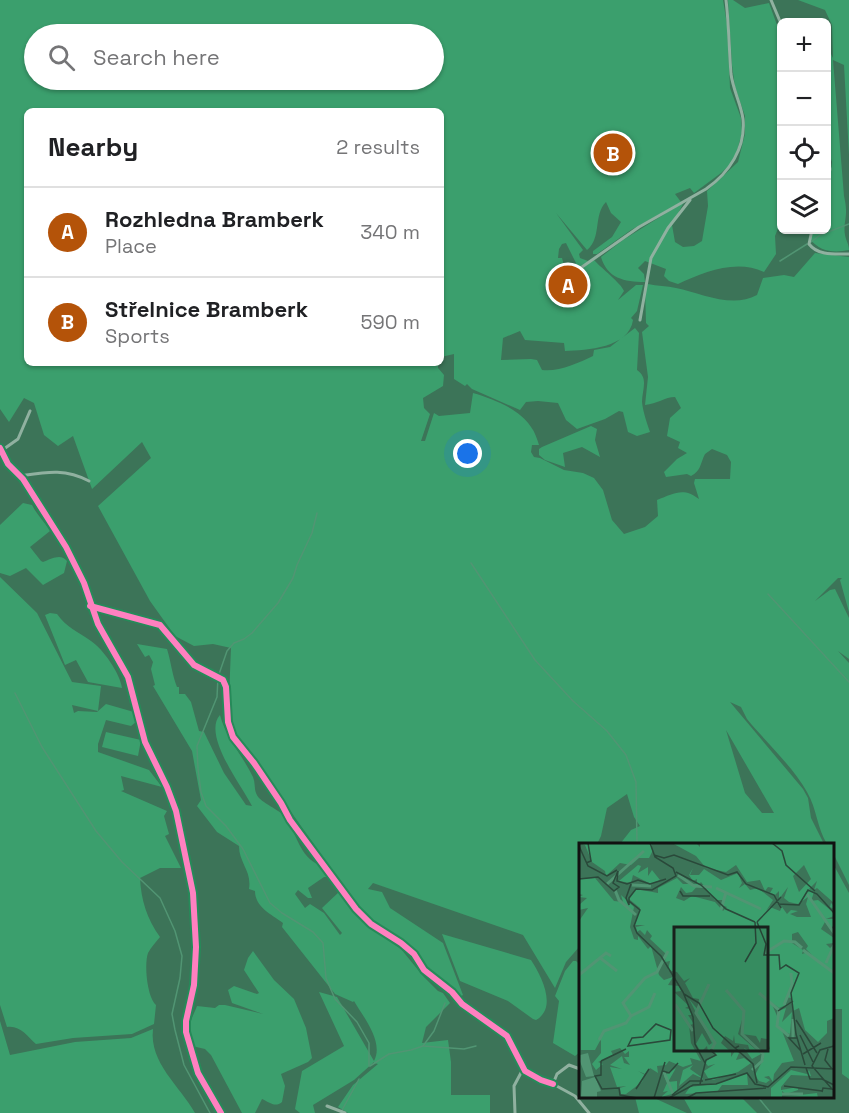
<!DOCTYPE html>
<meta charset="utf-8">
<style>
:root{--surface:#fff;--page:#f6f6f6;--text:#202124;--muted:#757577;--line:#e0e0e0;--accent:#b45309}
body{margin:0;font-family:"Space Grotesk",sans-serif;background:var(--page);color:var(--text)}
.controls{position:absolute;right:18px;top:18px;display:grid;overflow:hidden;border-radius:9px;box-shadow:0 2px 4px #0004}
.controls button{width:54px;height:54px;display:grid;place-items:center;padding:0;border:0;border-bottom:2px solid var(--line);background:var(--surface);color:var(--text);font:30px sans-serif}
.you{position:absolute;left:468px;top:454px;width:21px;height:21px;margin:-15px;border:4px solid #fff;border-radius:50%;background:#1a73e8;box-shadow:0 0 0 9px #1a73e833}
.badge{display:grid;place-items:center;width:39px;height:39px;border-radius:50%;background:var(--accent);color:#fff;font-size:20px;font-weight:700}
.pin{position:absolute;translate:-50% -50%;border:3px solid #fff;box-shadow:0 2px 6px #0006}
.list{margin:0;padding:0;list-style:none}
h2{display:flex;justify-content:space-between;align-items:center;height:78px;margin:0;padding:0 24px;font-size:26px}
h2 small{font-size:20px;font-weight:400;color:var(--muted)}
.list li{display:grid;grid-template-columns:39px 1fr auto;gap:18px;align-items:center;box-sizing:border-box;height:90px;padding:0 24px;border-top:2px solid var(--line)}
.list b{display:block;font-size:22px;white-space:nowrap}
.list p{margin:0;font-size:20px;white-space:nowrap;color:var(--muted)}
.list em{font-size:20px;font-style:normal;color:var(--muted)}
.icon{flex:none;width:33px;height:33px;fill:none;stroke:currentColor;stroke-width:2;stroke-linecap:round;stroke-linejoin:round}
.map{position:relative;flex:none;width:849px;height:1113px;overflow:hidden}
.search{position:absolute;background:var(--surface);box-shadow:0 2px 4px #0004;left:24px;top:24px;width:420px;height:66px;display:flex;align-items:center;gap:15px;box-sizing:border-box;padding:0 21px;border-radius:33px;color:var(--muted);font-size:22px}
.panel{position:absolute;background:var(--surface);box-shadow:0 2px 4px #0004;left:24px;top:108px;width:420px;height:258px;border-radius:9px}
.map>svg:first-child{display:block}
.green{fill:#3b9f6d;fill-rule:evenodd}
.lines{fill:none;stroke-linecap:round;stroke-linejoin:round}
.stream{stroke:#519573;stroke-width:1.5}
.street{stroke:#90b1a0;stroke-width:3}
.secondary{stroke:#99b7a8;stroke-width:4.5}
.cycleway-casing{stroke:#268a59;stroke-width:10}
.cycleway{stroke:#ff80c0;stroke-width:6}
.inset-river{fill:none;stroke:#519573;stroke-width:3}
.inset-road{fill:none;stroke:#2a493a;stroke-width:1.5}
.view{fill:#18211c;fill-opacity:0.15;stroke:#18211c;stroke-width:3}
.inset-edge{fill:none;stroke:#111;stroke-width:3}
</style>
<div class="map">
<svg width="849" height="1113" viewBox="0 0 849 1113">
<rect width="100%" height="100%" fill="#3c7458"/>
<g class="green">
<path d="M 0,0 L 723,0 L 727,24 L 730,88 L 741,118 L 742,133 L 734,161 L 721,173 L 694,193 L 690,188 L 675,194 L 681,202 L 631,230 L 597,254 L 593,254 L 593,251 L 612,237 L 621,222 L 611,213 L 606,202 C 593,215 602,238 587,250 L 556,213 L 583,250 L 579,254 L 580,258 L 588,261 L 582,266 L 573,268 L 572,265 L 576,263 L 566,243 L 562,244 L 559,249 L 558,258 L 562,258 L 566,273 L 564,282 L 574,280 L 584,267 L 594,260 C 601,268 621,283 624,291 L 618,300 L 636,285 L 643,285 L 637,311 L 631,318 L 633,320 C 629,348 587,350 565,351 L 564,343 L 525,340 L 520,331 L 503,338 L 501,360 L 531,359 L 537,360 L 542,370 C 559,372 578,363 593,356 L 594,350 L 610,347 L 635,328 L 639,333 L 637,370 C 649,378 642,390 642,402 C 643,412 647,423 650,432 L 637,436 L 628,432 L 623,412 L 619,411 L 605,419 L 577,429 L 566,420 L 558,403 L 538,401 L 526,402 L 520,410 L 472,389 L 467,384 L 465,386 L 454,379 L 454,354 L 441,357 L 441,111 L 27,111 L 27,363 L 438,363 L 438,368 L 444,375 L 443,386 L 423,398 L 424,408 L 430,414 L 421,441 L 425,441 L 434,413 L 439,416 L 470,413 L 473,393 C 493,399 520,409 531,427 C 535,432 537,439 539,445 L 532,445 L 531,452 L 534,457 L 540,458 L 564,470 L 583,473 L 594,478 L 603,490 L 612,520 L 624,534 L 645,527 L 658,516 L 657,500 C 674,493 684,487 699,499 L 694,483 L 695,479 L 730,479 L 731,462 L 727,455 L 712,449 L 705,454 C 700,464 701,471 691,476 L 687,474 L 666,477 L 664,472 L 677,459 L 687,453 L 678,448 L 680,442 L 667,436 L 670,418 L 681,408 L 675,397 C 665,397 657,404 645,405 L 648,377 L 642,332 L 649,326 L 646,323 L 645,288 L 648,284 C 657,286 667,286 676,288 C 701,293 732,309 757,295 L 763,278 L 784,275 L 794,277 L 815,253 L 849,257 L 849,612 L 840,580 L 842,578 L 838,578 L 815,601 L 830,590 L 835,589 L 849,618 L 849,659 L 838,651 L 849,663 L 849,885 L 833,853 L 832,844 L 827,844 C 817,828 817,809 807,792 C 794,768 765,741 747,719 L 741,707 L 730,702 L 803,789 L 808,798 L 811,818 L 824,844 L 620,844 L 631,830 L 640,826 L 634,817 L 627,794 L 607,808 L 601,836 L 597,844 L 580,844 L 580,946 L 566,962 L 555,988 L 523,935 L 373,883 L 368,889 L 382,892 L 390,908 L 443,943 L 463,995 L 459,997 L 435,978 L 412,951 L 372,921 L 357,906 L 228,722 L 231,648 L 213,644 L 194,646 L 175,636 L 150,601 L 98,506 L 151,458 L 142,442 L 92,489 L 73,436 L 58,446 L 44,435 L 34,403 L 24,398 L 9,422 L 0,409 ZM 34,34 L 434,34 L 434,80 L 359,80 L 358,83 L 354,86 L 343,80 L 34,80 ZM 726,730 L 774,813 L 762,813 L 745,793 Z"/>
<path d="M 728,0 L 733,0 L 745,8 L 769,3 L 781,36 L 782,227 L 779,226 L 775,236 L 776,254 L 764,272 C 736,259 704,272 678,284 L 669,281 L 664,276 L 666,269 L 645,261 L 638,268 L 644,274 L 645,282 C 624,282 607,278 601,257 L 623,240 L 684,202 L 672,225 L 675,242 L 683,247 L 694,246 L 702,241 L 708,206 L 707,191 L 738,162 L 745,134 L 745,116 L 735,87 L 732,65 Z"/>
<path d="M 798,0 L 849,0 L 849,155 L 844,65 L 833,60 L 844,196 C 849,218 843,219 845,235 C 846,241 849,244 849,250 C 834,253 820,252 810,239 L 814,230 L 826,230 L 827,199 L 832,162 L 826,144 L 826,49 L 829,50 L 833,58 L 832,25 L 825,10 Z"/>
<polygon points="591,426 597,429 595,440 600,457 582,447 563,453 565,467 545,460 539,455 539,449 542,447"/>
<path d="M 23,503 L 32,505 C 37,515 44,521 50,531 L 30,547 L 41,561 L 43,562 C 51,559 61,553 67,561 L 64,573 L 43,585 L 26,568 L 10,576 L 0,573 L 0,525 Z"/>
<path d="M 0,577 L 37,613 L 72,682 L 101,686 L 98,711 L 72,705 L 74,713 L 78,711 L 97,712 L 106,704 L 134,712 L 136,722 L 131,726 L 106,720 L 98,744 L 98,752 L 149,770 L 162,787 L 121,776 L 124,790 L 121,791 L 167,811 L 164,816 L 169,834 L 165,836 L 181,868 L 160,868 L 140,878 C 141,900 147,919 160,937 C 156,942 151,947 148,953 C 144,964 147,997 156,1005 L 154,1024 L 132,1034 L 73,1038 L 36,1044 C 27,1036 20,1025 7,1027 L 0,1005 Z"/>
<path d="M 50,613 L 57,614 C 67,628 77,631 91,641 C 103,649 120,673 122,688 L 88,682 L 76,660 L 65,665 L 45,615 Z"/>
<path d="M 137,644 L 167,649 C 171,662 172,674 177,687 L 179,687 L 179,694 L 185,694 L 191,702 L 199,731 L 204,732 L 224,773 L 246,805 L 252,806 C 242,786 202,735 220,715 C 226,738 243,756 253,777 C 256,784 253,791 259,798 C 266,805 285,813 288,820 C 297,837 302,861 323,866 L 331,877 L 324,877 L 308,888 L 312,898 L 308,898 L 298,890 L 295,894 L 305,908 L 310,904 L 324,913 L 340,935 L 342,933 L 322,908 L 340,891 L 373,930 L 401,949 L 423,976 L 438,991 L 443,993 L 450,1003 L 426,1027 L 422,1043 L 448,1040 L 451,1062 L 451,1095 L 490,1095 L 490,1113 L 348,1113 L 338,1107 L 353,1085 L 378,1064 L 374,1063 L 374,1062 L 354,1080 L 313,1105 L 315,1113 L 300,1113 L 295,1109 L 302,1071 L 344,1046 L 319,992 L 337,997 L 374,1061 C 384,1042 364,1018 354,1001 L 353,1002 L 335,994 L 282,927 L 283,923 C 271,914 255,907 255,891 L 249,889 C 252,871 239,863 239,846 L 217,832 L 197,806 L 201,800 L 192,751 L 153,686 L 155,685 L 151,669 L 153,662 L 149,655 L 145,657 Z"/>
<polygon points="106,732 141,740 138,756 102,747"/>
<polygon points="832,862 849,893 849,1079 842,1074 842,1009 833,1009"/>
<path d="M 442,934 L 531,960 C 541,975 558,1008 536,1020 L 533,1019 L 508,1001 L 460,981 Z"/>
<path d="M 253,951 L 274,980 L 294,999 L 306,1028 L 312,1058 L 308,1062 L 281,1074 L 285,1086 L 282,1102 C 275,1108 269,1102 262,1099 L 255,1113 L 242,1113 L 211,1055 L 205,1049 L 192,1046 C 187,1024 189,1026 197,1006 L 215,1008 L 219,1005 L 225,1005 L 263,1014 L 232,1003 L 228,990 L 234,986 L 257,994 L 259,993 L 244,970 L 248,958 Z"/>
<polygon points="573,961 576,961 580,965 580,1052 575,1056 553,1043 559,1001 555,996 565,971"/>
<path d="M 0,1021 L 10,1055 L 75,1042 L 131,1038 L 153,1029 C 149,1063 180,1086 195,1113 L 0,1113 Z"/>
<polygon points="635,1097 652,1097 687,1113 639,1113"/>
<polygon points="683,1097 741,1097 757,1113 692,1113"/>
</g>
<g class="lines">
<g class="stream">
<polyline points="811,242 820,235 849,224"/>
<polyline points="780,261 807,244"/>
<polyline points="317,513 312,533 297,565 293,578 278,603 252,633 244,639 234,643 227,651 218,677 217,697 197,746 198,769 201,792 206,806 226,826 243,849 270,903 282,913 313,932 323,943 326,978 335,999 357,1022 369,1043 369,1066"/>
<polyline points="471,563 535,660 573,701 607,731 626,755 636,782 637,844"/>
<polyline points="768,594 849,682"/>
<polyline points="15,693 42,747 96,831 122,862 160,898 175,931 182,956 180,978 172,1014 175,1030 184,1065 210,1113"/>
<polyline points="423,1046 464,1049 476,1046"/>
<polyline points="370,1066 389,1054 411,1050 423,1046 434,1031 445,1003"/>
<polyline points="757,1096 771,1113"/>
<polyline points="341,1112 359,1079"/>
</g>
<g class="street">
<polyline points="771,0 782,26"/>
<polyline points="826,150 830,169 826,190"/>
<path d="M 812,230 L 809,244 C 818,256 835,254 849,254"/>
<path d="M 570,271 L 582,267 L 639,227 L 706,189 C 729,173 746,148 743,119 C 741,104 733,90 731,74 C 729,49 729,25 726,0"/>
<polyline points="640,320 651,258 668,228 690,200"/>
<polyline points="1,451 18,439 30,411"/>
<path d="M 20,476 C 46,472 65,468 89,481"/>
<polyline points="92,606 160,625 194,665 223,680 226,687 228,722 233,737 254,763 281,803 290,820 356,909 371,924 401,943 414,954 424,970 452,992 462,1004 507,1036 525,1071 541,1080 553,1084"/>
<polyline points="580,1069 569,1065 557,1074 553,1084 575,1096 589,1113"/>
<polyline points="327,1106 345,1113"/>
<polyline points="515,1113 514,1086 523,1069"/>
</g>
<polyline class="secondary" points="0,448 8,464 23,479 66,547 84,583 98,624 128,677 145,742 167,787 176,811 193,893 196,947 194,985 186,1021 186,1032 198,1073 221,1113"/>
<defs>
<g id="cycleway">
<polyline points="0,448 8,464 23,479 66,547 84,583 98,624 128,677 145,742 167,787 176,811 193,893 196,947 194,985 186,1021 186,1032 198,1073 221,1113"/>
<polyline points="90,606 160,625 194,665 223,680 226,687 228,722 233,737 254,763 281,803 290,820 356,909 371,924 401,943 414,954 424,970 452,992 462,1004 507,1036 525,1071 541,1080 553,1084"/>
</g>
</defs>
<use href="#cycleway" class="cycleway-casing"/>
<use href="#cycleway" class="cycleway"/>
</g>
<g transform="translate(579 843)">
<rect width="255" height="255" fill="#3c7458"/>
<path d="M 0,0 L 73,0 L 73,9 L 70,15 L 60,15 L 52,22 L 41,20 L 27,33 L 26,28 L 13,19 L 6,2 ZM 93,0 L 117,0 L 121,4 L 121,0 L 255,0 L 255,60 L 238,45 L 235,47 L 238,38 L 230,46 L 235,49 L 232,58 L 239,57 L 254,69 L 255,66 L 251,64 L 252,60 L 255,63 L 255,73 L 247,76 L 255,76 L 254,83 L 251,86 L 246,79 L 242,86 L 255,95 L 255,100 L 247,101 L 251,105 L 255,102 L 255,175 L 248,178 L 248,190 L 239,199 L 226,187 L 220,165 L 214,168 L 212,155 L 207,154 L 207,162 L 200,165 L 192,159 L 198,173 L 202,167 L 207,165 L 203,179 L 213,169 L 211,191 L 203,188 L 215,218 L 203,220 L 195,231 L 194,239 L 190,233 L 185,234 L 191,237 L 187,240 L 180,238 L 176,232 L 185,215 L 184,208 L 191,206 L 188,196 L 182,195 L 181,200 L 177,193 L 163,191 L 164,173 L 159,191 L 182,211 L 173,216 L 165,205 L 171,208 L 169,202 L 156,200 L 155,192 L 154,198 L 146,193 L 142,200 L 152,209 L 152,214 L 156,208 L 160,210 L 157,217 L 165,215 L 172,220 L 159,229 L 134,237 L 129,235 L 125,228 L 136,221 L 129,223 L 126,219 L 137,211 L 133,205 L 129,209 L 128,203 L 122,209 L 117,201 L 123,190 L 130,202 L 133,200 L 110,156 L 119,167 L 120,156 L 114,155 L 106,140 L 111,135 L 105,138 L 98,129 L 89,127 L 91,118 L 86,119 L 87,111 L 71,96 L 73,93 L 68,87 L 66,92 L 61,87 L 58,89 L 57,84 L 66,82 L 56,82 L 61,65 L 50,56 L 57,46 L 79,50 L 79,45 L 98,35 L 104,41 L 118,41 L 118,36 L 114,38 L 110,32 L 114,25 L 111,32 L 120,32 L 125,26 L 142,37 L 159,30 L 163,40 L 160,45 L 166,41 L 171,47 L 179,45 L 194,57 L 187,68 L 191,64 L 201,68 L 203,64 L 208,71 L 212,67 L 219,68 L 211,71 L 218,74 L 232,74 L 227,61 L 229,54 L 219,61 L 210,59 L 205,55 L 209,44 L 200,56 L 200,48 L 196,52 L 191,50 L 194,45 L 189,44 L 186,48 L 181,37 L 168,39 L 157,22 L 147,29 L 127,25 L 117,13 ZM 225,22 L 232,36 L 220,49 L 214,33 ZM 122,39 L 136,57 L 144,57 L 142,62 L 148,64 L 144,68 L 136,59 L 113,53 L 105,58 L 97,55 L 102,44 L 107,50 L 113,49 ZM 219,89 L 229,103 L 227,106 L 234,113 L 229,109 L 223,111 L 224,107 L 213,100 L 213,91 ZM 59,22 L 62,23 L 59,30 L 69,24 L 69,33 L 73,27 L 81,37 L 72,41 L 54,32 L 52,40 L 40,38 ZM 16,35 L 35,58 L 44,59 L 42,52 L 55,64 L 51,84 L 55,96 L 59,97 L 59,93 L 69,106 L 72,103 L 80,132 L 85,137 L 94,134 L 89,142 L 100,143 L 102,148 L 95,149 L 110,163 L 106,165 L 110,166 L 113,172 L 109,172 L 115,181 L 110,182 L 112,200 L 122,218 L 111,215 L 113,221 L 104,224 L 90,218 L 87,222 L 78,223 L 79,230 L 71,225 L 66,231 L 59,228 L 66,232 L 63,239 L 47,251 L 42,251 L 41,245 L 47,243 L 38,244 L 31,224 L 43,226 L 31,222 L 43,213 L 45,220 L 51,222 L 45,214 L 50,214 L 50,208 L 46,211 L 41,205 L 32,208 L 34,212 L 19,219 L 24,221 L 17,227 L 13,221 L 22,210 L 22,196 L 16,207 L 2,207 L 0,78 L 9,65 L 0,67 L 0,62 L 8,55 L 0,54 L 4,52 L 0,51 L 0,36 ZM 114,222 L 111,226 L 125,236 L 114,231 L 100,243 L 104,227 ZM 97,225 L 89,239 L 98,238 L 98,247 L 94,250 L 89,241 L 93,251 L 82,254 L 89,248 L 84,249 L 88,240 L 85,233 ZM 212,227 L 228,231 L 230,227 L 232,233 L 212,232 L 202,244 L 202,247 L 219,244 L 219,247 L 207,251 L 203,248 L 203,254 L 238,250 L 239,255 L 192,255 L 192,245 ZM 168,230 L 169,242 L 143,242 L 138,249 L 106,251 L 111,244 L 136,241 Z" fill="#3b9f6d" fill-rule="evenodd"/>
<path d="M 1,194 L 1,212 L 9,210 L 15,233 L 7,234 L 0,216 ZM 16,234 L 22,248 L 18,249 L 18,255 L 2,255 L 3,238 Z" fill="#519573"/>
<path class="inset-river" d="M 99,32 L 115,43 L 133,44M 28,41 L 65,8M 53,42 L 72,43M 137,45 L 182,66M 36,47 L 40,57 L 57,72M 228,51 L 255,90M 142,67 L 147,49M 224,107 L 255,130M 186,110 L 205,98 L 216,99 L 223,105M 20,114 L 38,128M 247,120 L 255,102M 0,132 L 27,110 L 32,113M 130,141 L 117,170 L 136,200 L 133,206M 147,147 L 165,168 L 163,191 L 184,211 L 183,218 L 173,227M 180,150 L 200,167 L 198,183 L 210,193M 96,161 L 114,188M 205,162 L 213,142 L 212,130M 52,173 L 70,164 L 76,150M 214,195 L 214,176M 20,197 L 25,188 L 47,180 L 52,173 L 44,160 L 66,135 L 78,129 L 89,108M 85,229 L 94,251M 203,251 L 224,251"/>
<path class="inset-road" d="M 193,0 L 203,8 L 207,22 L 236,48M 0,3 L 9,23 L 28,33 L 38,27M 75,12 L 85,15 L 95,12 L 149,32 L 158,29 L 167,41 L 195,52 L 202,65M 7,20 L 12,18 L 9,0M 39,28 L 38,38 L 48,41 L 59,37 L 71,41 L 87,36M 97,29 L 122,42 L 147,66 L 176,79M 0,36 L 19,34 L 35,48 L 40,44 L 34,40 L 39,28M 52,41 L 47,55 L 50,62 L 50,55 L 57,46 L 73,47 L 97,33 L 94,25 L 76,14 L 71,0M 101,48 L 104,53 L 131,53M 50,58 L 61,67 L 55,83 L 58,90 L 82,113 L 104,149 L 114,174 L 116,201 L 126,220M 199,61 L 220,62 L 229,47 L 238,51 L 255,70M 178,79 L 187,101 L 185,112 L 200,112 L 201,126 L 207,122 L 220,130 L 212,150 L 217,191 L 226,222M 178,79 L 202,54M 166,119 L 177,100 L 176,79M 105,151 L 120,160 L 134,185 L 156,205M 199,168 L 214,158M 217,177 L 238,210M 77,181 L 92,187 L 91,197 L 49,203 L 53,195 L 64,194 ZM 221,192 L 234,219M 218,195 L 210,195 L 222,208M 160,203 L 156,205 L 174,221 L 178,240M 249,206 L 246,217 L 253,226M 224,211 L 242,200M 22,218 L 22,232 L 16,233 L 23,246 L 40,245 L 41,252 L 58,255M 22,218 L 47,206M 227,225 L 231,236 L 243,236 L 255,242M 84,228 L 90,230 L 99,220M 126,237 L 157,231M 121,241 L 127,217 L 137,212 L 131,207M 205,243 L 243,248M 57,246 L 70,226M 243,249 L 244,245 L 253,246 L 233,223 L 241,207 L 255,203M 93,252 L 111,238 L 124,238M 75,255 L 86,219M 90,255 L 114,242 L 137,241 L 168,230 L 176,241 L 189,244 L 212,224 L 255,226M 108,255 L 117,250 L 187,245"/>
<path class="view" d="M 95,84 L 189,84 L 189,208 L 95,208 Z"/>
<rect width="255" height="255" class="inset-edge"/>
</g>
</svg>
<div class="controls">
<button>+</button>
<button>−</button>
<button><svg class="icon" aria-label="locate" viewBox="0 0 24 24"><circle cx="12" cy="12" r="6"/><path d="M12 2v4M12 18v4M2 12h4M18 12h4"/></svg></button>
<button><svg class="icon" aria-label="layers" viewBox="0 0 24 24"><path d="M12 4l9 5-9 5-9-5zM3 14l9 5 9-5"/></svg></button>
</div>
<div class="you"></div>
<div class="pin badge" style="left:568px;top:285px">A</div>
<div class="pin badge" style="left:613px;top:153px">B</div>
<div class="search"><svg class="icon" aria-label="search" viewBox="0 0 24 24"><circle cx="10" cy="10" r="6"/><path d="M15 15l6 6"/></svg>Search here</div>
<section class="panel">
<h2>Nearby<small>2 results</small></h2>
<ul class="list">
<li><span class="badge">A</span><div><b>Rozhledna Bramberk</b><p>Place</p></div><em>340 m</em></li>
<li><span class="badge">B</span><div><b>Střelnice Bramberk</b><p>Sports</p></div><em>590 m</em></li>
</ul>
</section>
</div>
